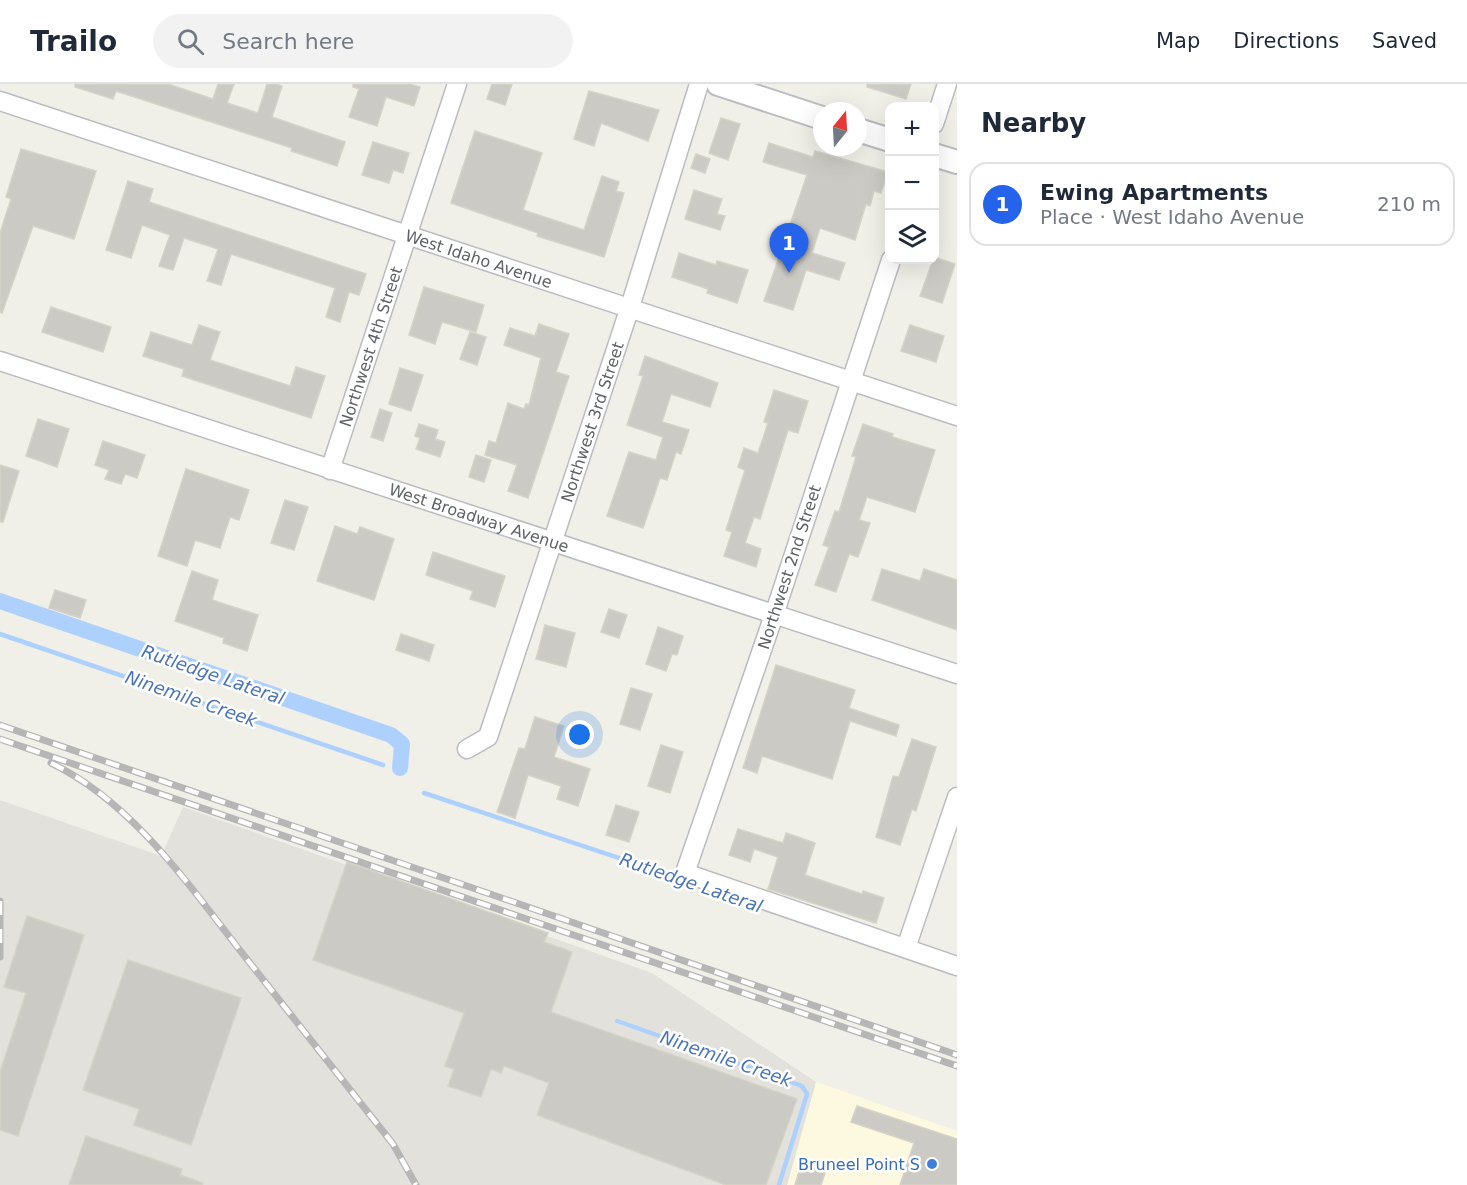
<!DOCTYPE html>
<meta charset="utf-8">
<style>
:root{--surface:#fff;--page:#f2f2f3;--text:#1f2937;--muted:#747a83;--line:#e0e1e3;--accent:#2563eb}
body{margin:0;font-family:"DejaVu Sans",sans-serif;background:var(--page);color:var(--text)}
.controls{position:absolute;right:18px;top:18px;display:grid;overflow:hidden;border-radius:12px;box-shadow:0 6px 24px #0002}
.controls button{width:54px;height:54px;display:grid;place-items:center;padding:0;border:0;border-bottom:2px solid var(--line);background:var(--surface);color:var(--text);font:30px sans-serif}
.compass{position:absolute;left:813px;top:18px;width:54px;height:54px;border-radius:50%;background:var(--surface);box-shadow:0 6px 24px #0002;rotate:18deg}
.you{position:absolute;left:580px;top:651px;width:21px;height:21px;margin:-15px;border:4px solid #fff;border-radius:50%;background:#1a73e8;box-shadow:0 0 0 9px #1a73e833}
.badge{display:grid;place-items:center;width:39px;height:39px;border-radius:50%;background:var(--accent);color:#fff;font-size:20px;font-weight:700}
.pin{position:absolute;translate:-50% -50px;filter:drop-shadow(0 2px 3px #0008)}
.pin::after{content:'';position:absolute;top:32px;width:21px;height:18px;background:inherit;clip-path:polygon(0 0,100% 0,50% 100%)}
.list{margin:0;padding:0;list-style:none}
h2{display:flex;justify-content:space-between;align-items:center;height:78px;margin:0;padding:0 24px;font-size:26px}
h2 small{font-size:20px;font-weight:400;color:var(--muted)}
.list li{display:grid;grid-template-columns:39px 1fr auto;gap:18px;align-items:center;box-sizing:border-box;height:84px;margin:0 12px 12px;padding:0 12px;border:2px solid var(--line);border-radius:18px}
.list b{display:block;font-size:22px;white-space:nowrap}
.list p{margin:0;font-size:20px;white-space:nowrap;color:var(--muted)}
.list em{font-size:20px;font-style:normal;color:var(--muted)}
.icon{flex:none;width:33px;height:33px;fill:none;stroke:currentColor;stroke-width:2;stroke-linecap:round;stroke-linejoin:round}
.map{position:relative;flex:none;width:957px;height:1101px;overflow:hidden}
header{display:flex;align-items:center;gap:36px;box-sizing:border-box;height:84px;padding:0 30px;background:var(--surface);border-bottom:2px solid var(--line)}
header strong{font-size:28px}
nav{display:flex;gap:33px;margin-inline-start:auto;font-size:21px}
.search{width:420px;height:54px;background:var(--page);display:flex;align-items:center;gap:15px;box-sizing:border-box;padding:0 21px;border-radius:33px;color:var(--muted);font-size:22px}
main{display:flex}
aside{flex:1;background:var(--surface)}
.map>svg:first-child{display:block}
.commercial{fill:#fdf9e1}
.industrial{fill:#e3e1dc}
.lines{fill:none;stroke-linecap:round;stroke-linejoin:round}
.stream{stroke:#add1fc;stroke-width:4.5}
.canal{stroke:#add1fc;stroke-width:16}
.building{fill:#cccac4;stroke:#d5d2c6;stroke-width:1.5}
.minor-casing{stroke:#babcc1;stroke-width:21}
.tertiary-casing{stroke:#babcc1;stroke-width:26}
.minor{stroke:#fff;stroke-width:18}
.tertiary{stroke:#fff;stroke-width:22}
.rail-casing{stroke:#b6b6b7;stroke-width:7}
.rail{stroke:#fff;stroke-width:4.5;stroke-dasharray:14;stroke-linecap:butt}
.shop-dot{fill:#3f7fe0;stroke:#fff;stroke-width:2}
.labels{text-anchor:middle;stroke-width:5;stroke-linejoin:round;paint-order:stroke}
.street-label{font-size:16px;fill:#5f6267;stroke:#fff}
.shop-label{font-size:16px;fill:#366cbe;stroke:#fff;text-anchor:end}
.water-label{font-size:18px;font-style:italic;fill:#4b74b7;stroke:#fff}
</style>
<header>
<strong>Trailo</strong>
<div class="search"><svg class="icon" aria-label="search" viewBox="0 0 24 24"><circle cx="10" cy="10" r="6"/><path d="M15 15l6 6"/></svg>Search here</div>
<nav><a>Map</a><a>Directions</a><a>Saved</a></nav>
</header>
<main>
<div class="map">
<svg width="957" height="1101" viewBox="0 0 957 1101">
<rect width="100%" height="100%" fill="#f0f0e8"/>
<polygon class="commercial" points="816,998 957,1047 957,1101 787,1101"/>
<polygon class="industrial" points="0,716 161,772 183,723 652,889 816,998 787,1101 0,1101"/>
<g class="lines">
<g class="stream">
<polyline points="0,550 383,681"/>
<polyline points="424,709 682,795"/>
<polyline points="617,937 802,1002 807,1010 779,1101"/>
</g>
<polyline class="canal" points="0,517 391,651 402,660 400,684"/>
</g>
<g class="building">
<polygon points="75,0 168,0 213,15 218,0 234,0 227,19 258,29 267,0 275,0 282,2 272,33 345,58 337,82 291,67 292,64 116,7 113,15 75,3"/>
<polygon points="353,0 409,0 420,3 414,22 386,13 377,42 349,33 359,5 353,3"/>
<polygon points="492,0 512,0 505,21 487,15"/>
<polygon points="867,0 911,0 906,15 867,3"/>
<polygon points="589,7 659,26 648,57 601,39 594,62 574,55"/>
<polygon points="721,34 740,40 728,76 709,69"/>
<polygon points="475,47 542,69 523,126 584,146 602,92 619,98 616,107 624,109 604,173 537,152 538,149 451,119"/>
<polygon points="373,58 409,69 403,89 393,86 389,99 362,91"/>
<polygon points="769,59 813,73 815,67 888,88 881,109 874,107 870,122 866,120 855,156 820,144 812,169 845,179 839,196 806,186 793,226 764,217 807,91 763,78"/>
<polygon points="21,65 96,87 74,155 33,142 2,229 0,228 0,149 11,115 6,113"/>
<polygon points="696,70 710,75 705,89 691,84"/>
<polygon points="128,97 153,105 149,118 366,190 359,211 349,208 340,238 326,233 335,204 231,170 221,201 207,197 218,165 184,154 173,186 159,182 170,151 142,141 131,174 106,166"/>
<polygon points="694,106 722,115 717,130 725,132 720,146 685,135"/>
<polygon points="679,169 716,181 717,177 748,186 737,219 707,209 708,205 672,193"/>
<polygon points="934,173 955,180 942,219 920,212"/>
<polygon points="424,203 484,221 476,248 442,238 435,260 409,251"/>
<polygon points="51,223 111,243 103,268 42,248"/>
<polygon points="539,240 569,250 556,288 569,292 528,414 508,407 517,381 485,371 489,357 496,359 508,319 524,325 526,320 529,321 541,274 504,261 510,244 535,252"/>
<polygon points="199,241 220,248 210,276 290,302 296,283 325,292 311,334 182,292 184,285 143,272 151,248 192,261"/>
<polygon points="910,241 944,252 936,278 901,267"/>
<polygon points="470,248 486,253 477,281 460,275"/>
<polygon points="645,272 718,299 710,323 671,310 662,338 689,346 681,370 676,368 667,396 660,394 643,444 607,432 629,368 656,376 663,353 627,341 643,292 639,291"/>
<polygon points="400,284 423,291 411,327 389,320"/>
<polygon points="774,306 808,317 798,349 788,346 760,435 754,433 745,459 761,465 756,483 724,472 732,448 726,446 745,386 738,383 744,364 758,369 768,339 764,338"/>
<polygon points="380,325 392,329 383,357 371,353"/>
<polygon points="38,335 69,345 57,383 26,372"/>
<polygon points="419,340 438,346 435,355 445,358 440,373 416,365 420,354 415,352"/>
<polygon points="863,340 893,350 892,353 935,366 915,428 867,413 859,436 870,439 858,473 849,470 836,508 815,501 829,463 823,461 835,427 839,428 856,373 852,372"/>
<polygon points="103,357 145,371 137,394 125,390 121,400 105,395 109,386 95,381"/>
<polygon points="476,371 491,376 484,398 469,393"/>
<polygon points="0,381 19,387 3,438 0,438"/>
<polygon points="186,385 249,406 239,436 230,433 220,464 195,456 187,482 158,472"/>
<polygon points="285,416 308,423 294,466 271,459"/>
<polygon points="335,442 357,450 360,443 394,455 374,516 317,497"/>
<polygon points="433,468 505,492 495,523 470,515 473,507 426,491"/>
<polygon points="882,485 920,497 924,485 957,496 957,546 872,516"/>
<polygon points="192,487 218,496 212,516 258,531 247,567 223,559 224,554 175,537"/>
<polygon points="55,506 86,516 80,534 49,524"/>
<polygon points="609,525 627,531 619,554 601,548"/>
<polygon points="545,541 575,549 566,583 536,575"/>
<polygon points="658,543 683,552 677,571 672,570 666,587 646,580"/>
<polygon points="401,550 434,561 429,577 396,566"/>
<polygon points="776,581 855,606 849,624 899,641 896,652 850,637 832,695 762,672 757,689 743,684"/>
<polygon points="631,604 652,610 640,646 620,640"/>
<polygon points="535,633 564,642 554,673 590,685 578,722 557,715 561,702 528,691 515,734 497,728 519,664 525,665"/>
<polygon points="912,655 936,663 916,727 912,725 900,761 876,753 893,692 899,693"/>
<polygon points="661,661 683,668 670,709 648,702"/>
<polygon points="616,721 639,728 629,758 606,751"/>
<polygon points="738,745 783,759 786,749 815,759 805,791 862,810 863,807 884,814 876,839 768,805 778,773 754,765 750,778 729,771"/>
<polygon points="347,778 548,849 544,858 572,868 551,928 797,1015 766,1101 726,1101 537,1031 549,999 504,982 501,989 491,985 481,1013 448,1002 454,985 445,982 464,929 313,876"/>
<polygon points="27,832 84,851 18,1052 0,1046 0,988 26,909 4,903"/>
<polygon points="128,876 241,914 191,1061 134,1041 139,1025 83,1006"/>
<polygon points="857,1022 957,1055 957,1101 900,1101 914,1059 851,1038"/>
<polygon points="86,1052 182,1085 180,1091 203,1099 202,1101 69,1101"/>
<polygon points="802,1078 826,1086 821,1101 795,1101"/>
</g>
<g class="lines">
<defs>
<g id="minor">
<path id="s1" d="M 0,17 L 957,332"/>
<polyline points="934,40 947,0"/>
<polyline points="891,176 774,531 685,789 957,882"/>
<path id="s2" d="M 0,277 L 957,590"/>
<path id="s3" d="M 330,386 L 457,0"/>
<path id="s4" d="M 467,665 L 488,653 L 630,223 L 699,0"/>
<polyline points="906,864 957,713"/>
</g>
<g id="tertiary">
<polyline points="718,0 822,34"/>
<polyline points="858,46 890,56"/>
<polyline points="934,71 957,78"/>
</g>
</defs>
<use href="#minor" class="minor-casing"/>
<use href="#tertiary" class="tertiary-casing"/>
<use href="#minor" class="minor"/>
<use href="#tertiary" class="tertiary"/>
<defs>
<g id="rail">
<polyline points="0,641 957,971"/>
<polyline points="0,655 957,982"/>
<path d="M 51,679 C 134,719 190,803 246,874 C 295,936 344,998 393,1060 L 416,1101"/>
<polyline points="0,817 0,873"/>
</g>
</defs>
<use href="#rail" class="rail-casing"/>
<use href="#rail" class="rail"/>
</g>
<circle class="shop-dot" cx="932" cy="1080" r="6"/>
<g class="labels">
<g class="street-label">
<text dy="6" stroke="none"><textPath href="#s1" startOffset="504">West Idaho Avenue</textPath></text>
<text dy="6" stroke="none"><textPath href="#s3" startOffset="130">Northwest 4th Street</textPath></text>
<text dy="6" stroke="none"><textPath href="#s4" startOffset="356">Northwest 3rd Street</textPath></text>
<text dy="6" stroke="none"><textPath href="#s2" startOffset="504">West Broadway Avenue</textPath></text>
<text transform="translate(789 483) rotate(-72)" y="6">Northwest 2nd Street</text>
</g>
<g class="shop-label">
<text x="920" y="1086">Bruneel Point S</text>
</g>
<g class="water-label">
<text transform="translate(213 591) rotate(19)" y="6">Rutledge Lateral</text>
<text transform="translate(191 615) rotate(19)" y="6">Ninemile Creek</text>
<text transform="translate(691 799) rotate(19)" y="6">Rutledge Lateral</text>
<text transform="translate(726 975) rotate(19)" y="6">Ninemile Creek</text>
</g>
</g>
</svg>
<div class="controls">
<button>+</button>
<button>−</button>
<button><svg class="icon" aria-label="layers" viewBox="0 0 24 24"><path d="M12 4l9 5-9 5-9-5zM3 14l9 5 9-5"/></svg></button>
</div>
<svg class="compass" viewBox="-18 -18 36 36"><path d="M0-13l5 13h-10z" fill="#e53935"/><path d="M0 13l5-13h-10z" fill="#747a83"/></svg>
<div class="you"></div>
<div class="pin badge" style="left:789px;top:189px">1</div>
</div>
<aside>
<h2>Nearby<small></small></h2>
<ul class="list">
<li><span class="badge">1</span><div><b>Ewing Apartments</b><p>Place · West Idaho Avenue</p></div><em>210 m</em></li>
</ul>
</aside>
</main>
